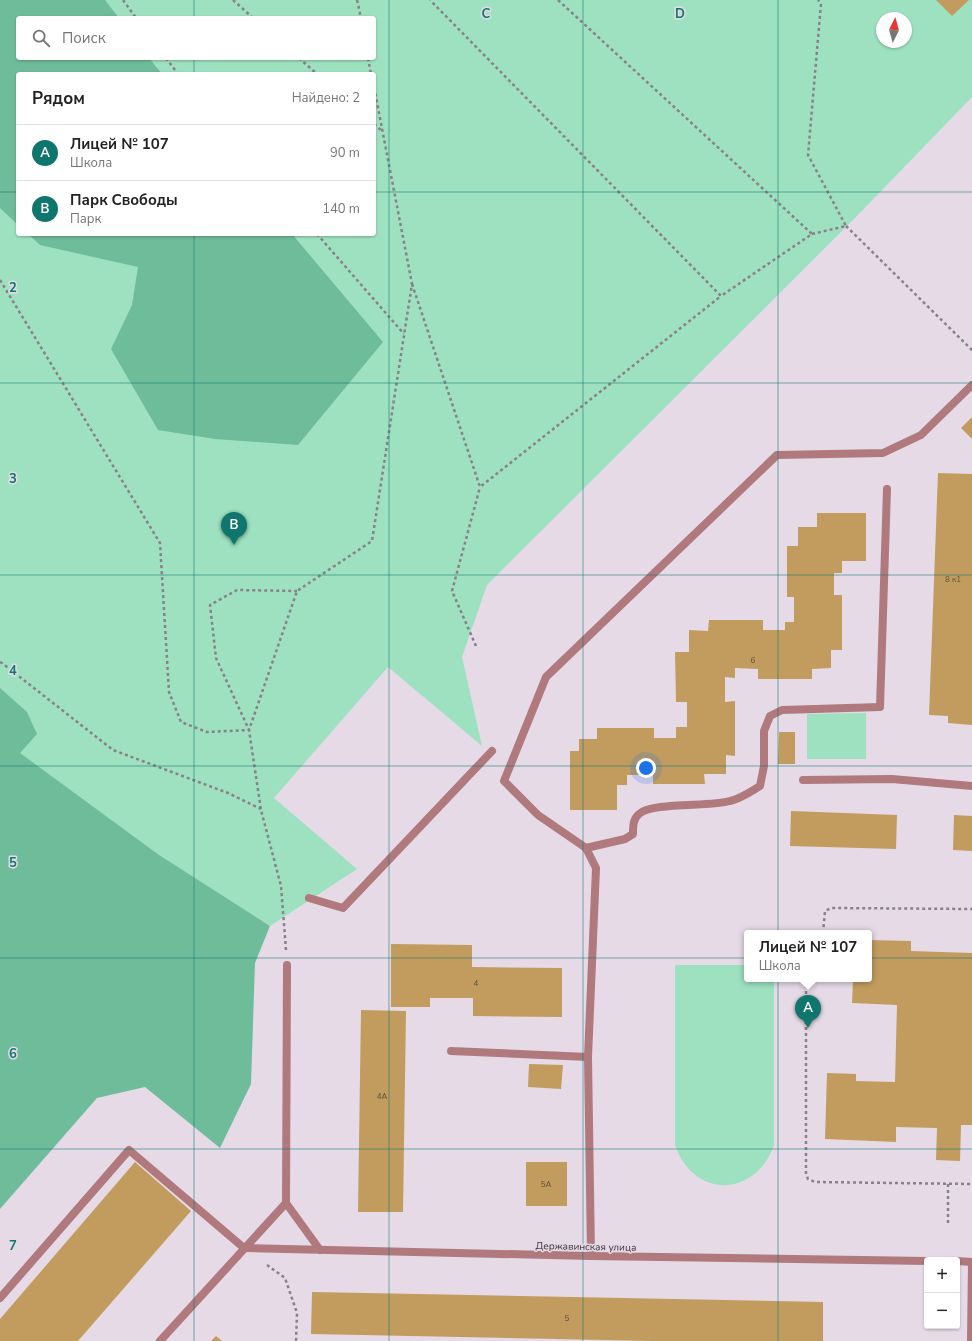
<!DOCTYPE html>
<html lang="ru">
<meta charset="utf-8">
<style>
:root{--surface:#fff;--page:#f6f6f6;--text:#222;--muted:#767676;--line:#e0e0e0;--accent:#0f766e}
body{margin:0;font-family:"Nunito Sans",sans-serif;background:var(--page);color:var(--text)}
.controls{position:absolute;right:12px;bottom:12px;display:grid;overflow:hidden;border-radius:4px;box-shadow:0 1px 3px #0004}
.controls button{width:36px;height:36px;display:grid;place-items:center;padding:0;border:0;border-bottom:1px solid var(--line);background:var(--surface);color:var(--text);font:20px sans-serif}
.compass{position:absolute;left:876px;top:12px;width:36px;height:36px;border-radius:50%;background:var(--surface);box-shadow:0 1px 3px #0004;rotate:6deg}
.you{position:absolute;left:646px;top:768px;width:14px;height:14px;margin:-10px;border:3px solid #fff;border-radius:50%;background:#1a73e8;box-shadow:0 0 0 6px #1a73e833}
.badge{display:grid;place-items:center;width:26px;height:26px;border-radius:50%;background:var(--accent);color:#fff;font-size:13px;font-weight:700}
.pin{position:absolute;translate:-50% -33px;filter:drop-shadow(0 1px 2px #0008)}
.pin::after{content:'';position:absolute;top:21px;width:14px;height:12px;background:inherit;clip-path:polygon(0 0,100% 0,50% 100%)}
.popup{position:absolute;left:744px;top:930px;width:128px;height:52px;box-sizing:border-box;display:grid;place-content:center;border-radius:4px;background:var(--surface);filter:drop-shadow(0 1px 3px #0005);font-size:13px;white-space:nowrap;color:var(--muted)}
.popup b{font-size:15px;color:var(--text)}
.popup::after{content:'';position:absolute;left:50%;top:100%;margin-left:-8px;border:8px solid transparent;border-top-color:var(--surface)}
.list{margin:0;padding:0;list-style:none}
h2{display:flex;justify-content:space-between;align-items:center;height:52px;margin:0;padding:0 16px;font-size:17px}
h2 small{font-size:13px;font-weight:400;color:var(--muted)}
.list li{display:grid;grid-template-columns:26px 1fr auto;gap:12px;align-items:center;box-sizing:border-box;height:56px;padding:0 16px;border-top:1px solid var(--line)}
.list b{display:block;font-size:15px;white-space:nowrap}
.list p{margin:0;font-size:13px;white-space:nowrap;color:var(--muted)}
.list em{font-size:13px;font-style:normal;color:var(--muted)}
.icon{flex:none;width:22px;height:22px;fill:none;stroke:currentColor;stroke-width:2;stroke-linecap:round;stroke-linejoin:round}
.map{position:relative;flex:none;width:972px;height:1341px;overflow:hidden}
.search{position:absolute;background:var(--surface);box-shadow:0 1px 3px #0004;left:16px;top:16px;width:360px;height:44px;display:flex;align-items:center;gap:10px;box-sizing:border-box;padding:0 14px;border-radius:4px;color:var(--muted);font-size:15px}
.panel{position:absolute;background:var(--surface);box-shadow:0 1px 3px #0004;left:16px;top:72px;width:360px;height:164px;border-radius:4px}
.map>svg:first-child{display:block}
.green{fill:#9de1c1;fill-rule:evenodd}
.forest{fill:#6fbc9a}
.building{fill:#c29c5e}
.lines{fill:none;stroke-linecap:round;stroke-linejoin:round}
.path{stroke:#888188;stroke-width:2.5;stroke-dasharray:3 3;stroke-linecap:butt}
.service{stroke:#b0797e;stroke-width:8}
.minor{stroke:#b0797e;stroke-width:8}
.grid{fill:none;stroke:#0f766e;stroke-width:1;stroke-opacity:0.55}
.labels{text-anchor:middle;stroke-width:3;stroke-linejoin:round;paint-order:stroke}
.number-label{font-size:8px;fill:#584c3f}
.street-label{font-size:10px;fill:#353135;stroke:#e6dae6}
.grid-label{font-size:13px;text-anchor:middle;font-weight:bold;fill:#0f766e;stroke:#e6dae6;stroke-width:3;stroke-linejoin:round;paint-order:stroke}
</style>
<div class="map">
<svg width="972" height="1341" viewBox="0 0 972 1341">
<rect width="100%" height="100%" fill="#e6dae6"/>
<g class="green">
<path d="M 0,0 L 972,0 L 972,97 L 854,219 L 487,585 L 462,657 L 482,746 L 388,667 L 274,798 L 357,869 L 270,926 L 159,856 L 0,1015 ZM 18,18 L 374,18 L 374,58 L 18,58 ZM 882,18 L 906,18 L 906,42 L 882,42 ZM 18,74 L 374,74 L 374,234 L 18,234 Z"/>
<polygon points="866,713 866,759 807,759 807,714"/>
<path d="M 675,965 L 747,965 L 747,979 L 774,979 L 774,1145 C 755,1199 693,1198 675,1145 Z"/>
</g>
<g class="forest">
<polygon points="0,0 105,0 119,18 18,18 18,58 149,58 162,74 18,74 18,225 0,208"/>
<polygon points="28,234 292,234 383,342 298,445 215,439 158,430 111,349 132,305 138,267 40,245"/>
<polygon points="0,688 27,712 37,734 20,753 159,855 270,926 255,963 251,1084 220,1148 145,1087 97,1098 0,1209"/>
</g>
<g class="building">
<polygon points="936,0 969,0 952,16"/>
<polygon points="972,417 972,439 961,428"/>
<polygon points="938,473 972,474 972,725 948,723 948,716 929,715"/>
<polygon points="817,513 866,513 866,561 842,561 842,573 834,573 834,595 842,595 842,650 831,650 831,668 812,669 812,679 758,679 758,669 735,668 735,678 725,677 725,702 735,701 735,756 726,755 726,774 704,774 705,784 653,784 653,775 627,775 627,785 617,785 617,810 570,810 570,751 579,751 579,739 597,739 597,728 654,728 654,738 676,738 676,727 687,727 687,702 676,702 675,652 689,652 689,630 708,631 709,620 763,620 763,630 785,630 785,622 794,622 794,597 787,597 787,546 798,546 798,527 817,527"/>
<polygon points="779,732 795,732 795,764 778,764"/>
<polygon points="791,811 897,815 896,849 790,846"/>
<polygon points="954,815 972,816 972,851 953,850"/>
<polygon points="869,940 911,941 911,951 972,953 972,1125 961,1125 960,1161 936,1160 937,1128 896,1127 896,1142 825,1139 827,1073 856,1074 856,1081 895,1082 897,1005 852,1003 853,979 869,979"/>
<polygon points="391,944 472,945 472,967 562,968 562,1017 473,1016 473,998 430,998 430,1007 391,1007"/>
<polygon points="361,1010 406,1011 403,1212 358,1212"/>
<polygon points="529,1064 563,1065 561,1089 528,1087"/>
<polygon points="135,1162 191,1211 78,1341 0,1341 0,1319"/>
<rect x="526" y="1162" width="41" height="44"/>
<polygon points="312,1292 823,1302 823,1341 651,1341 311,1334"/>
<polygon points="216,1336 222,1341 211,1341"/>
</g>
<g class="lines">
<g class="path">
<polyline points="123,0 136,18"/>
<polyline points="233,0 253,18"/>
<polyline points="357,0 361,18"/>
<polyline points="558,0 812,234 721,296"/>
<polyline points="166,58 178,74"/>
<polyline points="299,58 317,74"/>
<polyline points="368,58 371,74"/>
<polyline points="374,124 382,131"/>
<polyline points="846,226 972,350"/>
<polyline points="317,234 404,334"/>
<polyline points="812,234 846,226 808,155 821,4 818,0"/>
<polyline points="0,280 160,543 169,692 181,722 207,732 249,730 216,658 210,605 237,590 297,591"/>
<polyline points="412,284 480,487 721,296 430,0"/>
<polyline points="476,646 452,591 480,487"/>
<polyline points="0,662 2,663 113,750 228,793 261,809"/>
<polyline points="823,933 825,911 831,908 972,909"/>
<polyline points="286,950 281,886 261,810 249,730 297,591 372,541 412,284 374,87"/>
<polyline points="806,979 806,1174 808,1179 815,1182 972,1184"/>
<polyline points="948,1223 948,1184"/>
<polyline points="267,1265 285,1278 297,1313 296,1341"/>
</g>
<g class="service">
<polyline points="803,780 892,779 972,786"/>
<path d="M 586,848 L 625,839 L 633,834 C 633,826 633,819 639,814 C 651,802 711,807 730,801 C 742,798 750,792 760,786 L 764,766 L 764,731 L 770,716 L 782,710 L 880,707 L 887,489"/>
<polyline points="309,898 343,908 492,751"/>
<polyline points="451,1051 588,1057"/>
<polyline points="286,1203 320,1250"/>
<polyline points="591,1256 588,1057 596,868 586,848 538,815 504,781 546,677 777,455 883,453 921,435 972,385"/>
<polyline points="0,1298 129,1150 244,1248"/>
<polyline points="160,1341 286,1203 287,965"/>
<polyline points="971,1341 972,1262"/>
</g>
<g class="minor">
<polyline points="244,1248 591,1256 927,1261"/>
<polyline points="957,1261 972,1262"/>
</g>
</g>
<path class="grid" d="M 194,0 L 194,18M 389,0 L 389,1341M 583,0 L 583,1341M 778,0 L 778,1341M 194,58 L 194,74M 0,192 L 18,192M 374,192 L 972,192M 194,234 L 194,1341M 0,383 L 972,383M 0,575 L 972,575M 0,766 L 972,766M 0,958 L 972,958M 0,1149 L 972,1149"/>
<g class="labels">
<g class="number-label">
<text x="953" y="582">8 к1</text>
<text x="753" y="663">6</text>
<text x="476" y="986">4</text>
<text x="382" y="1099">4А</text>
<text x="546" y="1187">5А</text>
<text x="567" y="1321">5</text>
</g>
<g class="street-label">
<text transform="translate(586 1246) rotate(1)" y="4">Державинская улица</text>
</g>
</g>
<g class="grid-label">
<text x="486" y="18">C</text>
<text x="680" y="18">D</text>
<text x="13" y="292">2</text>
<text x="13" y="483">3</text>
<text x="13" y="675">4</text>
<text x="13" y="867">5</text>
<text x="13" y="1058">6</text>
<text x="13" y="1250">7</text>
</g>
</svg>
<div class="controls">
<button>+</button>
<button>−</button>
</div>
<svg class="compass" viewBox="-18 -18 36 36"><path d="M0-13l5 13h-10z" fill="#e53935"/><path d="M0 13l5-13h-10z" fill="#767676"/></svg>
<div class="you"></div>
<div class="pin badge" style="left:808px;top:1028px">A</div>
<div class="popup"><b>Лицей № 107</b>Школа</div>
<div class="pin badge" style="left:234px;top:545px">B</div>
<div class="search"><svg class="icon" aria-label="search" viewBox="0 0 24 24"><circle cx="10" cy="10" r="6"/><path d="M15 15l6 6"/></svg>Поиск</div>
<section class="panel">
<h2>Рядом<small>Найдено: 2</small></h2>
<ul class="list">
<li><span class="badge">A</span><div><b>Лицей № 107</b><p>Школа</p></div><em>90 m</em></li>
<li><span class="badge">B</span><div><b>Парк Свободы</b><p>Парк</p></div><em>140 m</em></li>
</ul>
</section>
</div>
